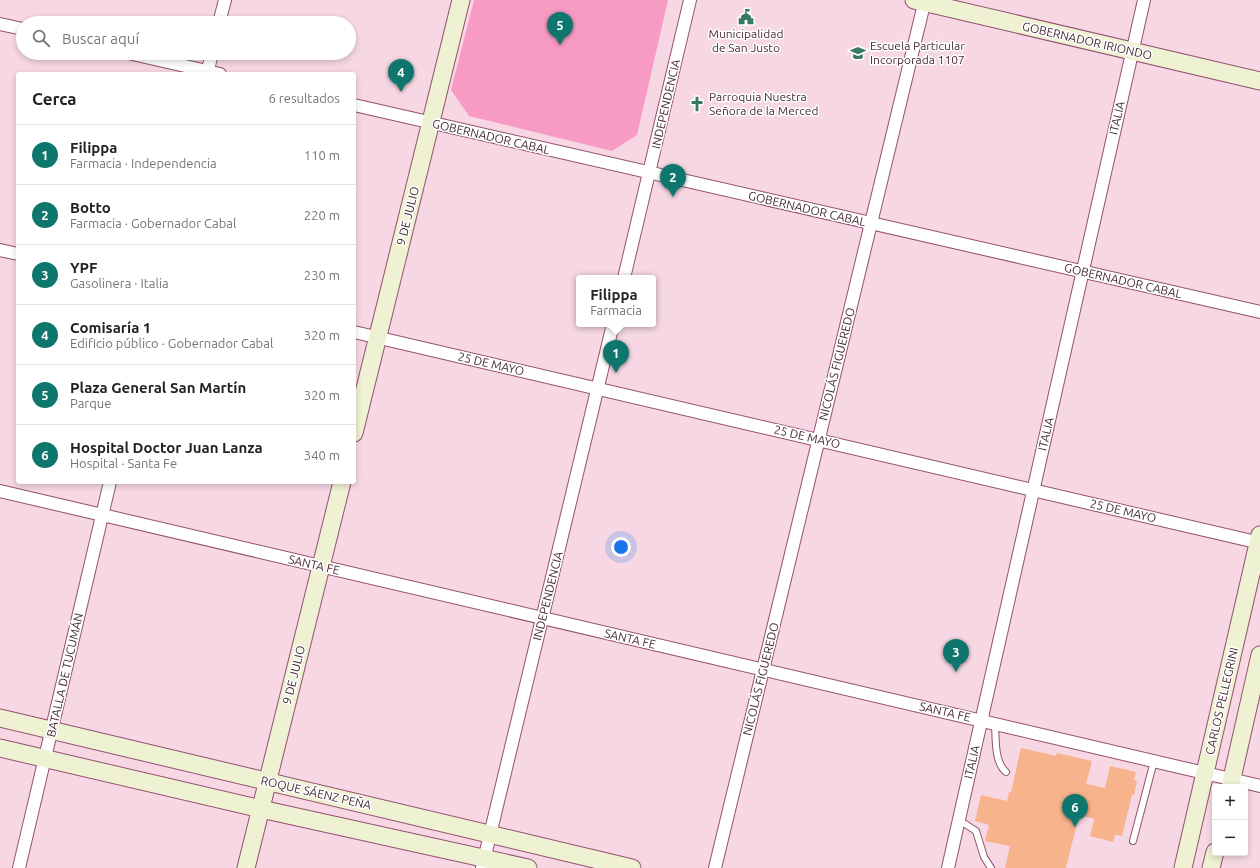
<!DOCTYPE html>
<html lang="es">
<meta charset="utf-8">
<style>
:root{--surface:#fff;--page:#f2f2f2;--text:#222;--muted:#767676;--line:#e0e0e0;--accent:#0f766e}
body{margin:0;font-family:Ubuntu,sans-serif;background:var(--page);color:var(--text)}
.controls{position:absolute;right:12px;bottom:12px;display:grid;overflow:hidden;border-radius:4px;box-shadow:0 2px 6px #0003}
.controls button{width:36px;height:36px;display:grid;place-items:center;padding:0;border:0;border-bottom:1px solid var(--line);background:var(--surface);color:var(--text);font:20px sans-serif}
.you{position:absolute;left:621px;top:547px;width:14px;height:14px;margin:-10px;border:3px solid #fff;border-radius:50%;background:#1a73e8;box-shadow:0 0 0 6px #1a73e833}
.badge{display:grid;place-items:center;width:26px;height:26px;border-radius:50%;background:var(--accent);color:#fff;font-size:13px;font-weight:700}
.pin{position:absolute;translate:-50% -33px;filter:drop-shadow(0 1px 2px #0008)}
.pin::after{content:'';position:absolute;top:21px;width:14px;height:12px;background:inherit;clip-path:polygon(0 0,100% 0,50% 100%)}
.popup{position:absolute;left:576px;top:275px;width:80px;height:52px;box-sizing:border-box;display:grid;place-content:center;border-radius:4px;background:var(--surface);filter:drop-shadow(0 1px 3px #0005);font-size:13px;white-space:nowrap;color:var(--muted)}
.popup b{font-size:15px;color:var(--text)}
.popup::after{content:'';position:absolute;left:50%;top:100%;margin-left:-8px;border:8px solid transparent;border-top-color:var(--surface)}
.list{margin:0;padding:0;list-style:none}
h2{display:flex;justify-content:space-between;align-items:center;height:52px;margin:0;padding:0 16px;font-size:17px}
h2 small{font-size:13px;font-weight:400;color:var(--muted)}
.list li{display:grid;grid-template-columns:26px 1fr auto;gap:12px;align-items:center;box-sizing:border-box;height:60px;padding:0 16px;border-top:1px solid var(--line)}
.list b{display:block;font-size:15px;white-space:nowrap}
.list p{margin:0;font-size:13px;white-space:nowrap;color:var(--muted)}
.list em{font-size:13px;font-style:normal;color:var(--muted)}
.icon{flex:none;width:22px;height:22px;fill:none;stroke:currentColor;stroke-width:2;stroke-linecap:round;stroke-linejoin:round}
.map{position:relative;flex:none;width:1260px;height:868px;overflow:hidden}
.search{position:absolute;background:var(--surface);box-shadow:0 2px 6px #0003;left:16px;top:16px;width:340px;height:44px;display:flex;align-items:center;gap:10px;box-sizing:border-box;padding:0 14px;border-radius:22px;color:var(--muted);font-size:15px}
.panel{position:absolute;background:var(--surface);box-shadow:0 2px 6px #0003;left:16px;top:72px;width:340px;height:412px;border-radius:4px}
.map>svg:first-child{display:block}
.green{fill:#f79bc5}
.building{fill:#f7b38b}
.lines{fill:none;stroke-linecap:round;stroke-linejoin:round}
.service-casing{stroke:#935170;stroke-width:8}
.minor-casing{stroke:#935170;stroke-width:14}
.secondary-casing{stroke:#935170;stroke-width:19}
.service{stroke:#fff;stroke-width:6}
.minor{stroke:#fff;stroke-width:12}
.secondary{stroke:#eff1d3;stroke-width:17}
.labels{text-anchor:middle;stroke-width:3;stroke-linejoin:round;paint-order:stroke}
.poi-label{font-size:12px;fill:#492c39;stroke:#fff;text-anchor:start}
.street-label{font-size:12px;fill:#492c39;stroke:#fff}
</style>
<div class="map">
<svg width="1260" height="868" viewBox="0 0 1260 868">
<rect width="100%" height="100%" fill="#f6d7e3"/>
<polygon class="green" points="474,0 668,0 637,135 612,151 469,116 451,90"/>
<polygon class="building" points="1021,748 1056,756 1057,753 1092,761 1086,784 1105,788 1110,766 1136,772 1134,780 1137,781 1134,795 1132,795 1122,836 1115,835 1113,842 1090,836 1094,819 1079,815 1066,868 1005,868 1010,846 985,841 989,825 975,821 981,795 1007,801 1009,792 1011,792"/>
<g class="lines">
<defs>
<g id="service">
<path d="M 995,724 C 996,738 994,762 1006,772"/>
<polyline points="959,820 976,831 984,857 991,868"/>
<polyline points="1133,841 1154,761"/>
</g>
<g id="minor">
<polyline points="219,23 225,0"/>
<polyline points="0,24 23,29"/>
<polyline points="128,53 220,74"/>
<polyline points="207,74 212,53"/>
<polyline points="354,105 1260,312"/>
<polyline points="0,250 18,254"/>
<polyline points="624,278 690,0"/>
<polyline points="354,332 1260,543"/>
<polyline points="0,491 1260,786"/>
<polyline points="19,868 110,482"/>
<polyline points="482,868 613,324"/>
<polyline points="715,868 925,0"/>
<polyline points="948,868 1144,0"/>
</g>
<g id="secondary">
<polyline points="914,0 1260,81"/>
<polyline points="354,433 461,0"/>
<polyline points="0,718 632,868"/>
<polyline points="0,748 261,809 528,868"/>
<polyline points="1230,787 1260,655"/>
<polyline points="246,868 342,482"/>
<polyline points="1183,868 1260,535"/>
<polyline points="1211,868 1215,852"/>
</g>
</defs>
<use href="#service" class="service-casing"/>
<use href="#minor" class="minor-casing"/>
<use href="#secondary" class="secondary-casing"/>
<use href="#service" class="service"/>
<use href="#minor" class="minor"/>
<use href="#secondary" class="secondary"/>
</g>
<defs>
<symbol id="civic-bare" viewBox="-9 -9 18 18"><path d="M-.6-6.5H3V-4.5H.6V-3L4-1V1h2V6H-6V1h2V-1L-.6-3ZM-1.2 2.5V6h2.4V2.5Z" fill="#397865" stroke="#fff" stroke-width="2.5" paint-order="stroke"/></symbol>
<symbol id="school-bare" viewBox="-9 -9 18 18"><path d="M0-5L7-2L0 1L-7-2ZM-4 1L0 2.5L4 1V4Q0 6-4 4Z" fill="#397865" stroke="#fff" stroke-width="2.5" paint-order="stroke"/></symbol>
<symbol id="church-bare" viewBox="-9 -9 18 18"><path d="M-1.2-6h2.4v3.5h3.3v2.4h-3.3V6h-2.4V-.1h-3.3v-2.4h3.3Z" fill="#397865" stroke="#fff" stroke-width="2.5" paint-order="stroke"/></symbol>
</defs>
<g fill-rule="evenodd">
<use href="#civic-bare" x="735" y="6" width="22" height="22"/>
<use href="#school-bare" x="847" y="42" width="22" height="22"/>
<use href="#church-bare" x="686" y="93" width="22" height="22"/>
</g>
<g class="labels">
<g class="poi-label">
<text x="746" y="38" text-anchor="middle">Municipalidad<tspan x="746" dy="14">de San Justo</tspan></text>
<text x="870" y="50">Escuela Particular<tspan x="870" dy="14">Incorporada 1107</tspan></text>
<text x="709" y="101">Parroquia Nuestra<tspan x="709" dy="14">Señora de la Merced</tspan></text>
</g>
<g class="street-label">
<text transform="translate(1087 41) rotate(13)" y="4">GOBERNADOR IRIONDO</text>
<text transform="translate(666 104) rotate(-77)" y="4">INDEPENDENCIA</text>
<text transform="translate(1117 118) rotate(-77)" y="4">ITALIA</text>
<text transform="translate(491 137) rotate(13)" y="4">GOBERNADOR CABAL</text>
<text transform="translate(807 209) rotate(13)" y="4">GOBERNADOR CABAL</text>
<text transform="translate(408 216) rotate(-76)" y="4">9 DE JULIO</text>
<text transform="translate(1123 281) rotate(13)" y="4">GOBERNADOR CABAL</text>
<text transform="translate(491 364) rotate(13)" y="4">25 DE MAYO</text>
<text transform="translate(837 364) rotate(-76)" y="4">NICOLÁS FIGUEREDO</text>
<text transform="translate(1046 434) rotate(-77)" y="4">ITALIA</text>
<text transform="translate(807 437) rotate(13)" y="4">25 DE MAYO</text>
<text transform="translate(1123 511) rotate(13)" y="4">25 DE MAYO</text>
<text transform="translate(314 565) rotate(13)" y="4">SANTA FE</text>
<text transform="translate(548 596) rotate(-76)" y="4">INDEPENDENCIA</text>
<text transform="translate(630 639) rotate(13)" y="4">SANTA FE</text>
<text transform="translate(65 675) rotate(-77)" y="4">BATALLA DE TUCUMÁN</text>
<text transform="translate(294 675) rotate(-76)" y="4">9 DE JULIO</text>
<text transform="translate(761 679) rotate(-76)" y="4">NICOLÁS FIGUEREDO</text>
<text transform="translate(1222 701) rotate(-77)" y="4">CARLOS PELLEGRINI</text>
<text transform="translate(945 712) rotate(13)" y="4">SANTA FE</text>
<text transform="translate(972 762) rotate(-77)" y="4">ITALIA</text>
<text transform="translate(316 793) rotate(13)" y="4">ROQUE SÁENZ PEÑA</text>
</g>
</g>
</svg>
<div class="controls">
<button>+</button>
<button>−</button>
</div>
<div class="you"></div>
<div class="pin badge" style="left:616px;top:373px">1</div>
<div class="popup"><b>Filippa</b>Farmacia</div>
<div class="pin badge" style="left:673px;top:197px">2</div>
<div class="pin badge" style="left:956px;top:672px">3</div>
<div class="pin badge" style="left:401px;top:92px">4</div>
<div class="pin badge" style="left:560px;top:45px">5</div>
<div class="pin badge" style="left:1075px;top:827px">6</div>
<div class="search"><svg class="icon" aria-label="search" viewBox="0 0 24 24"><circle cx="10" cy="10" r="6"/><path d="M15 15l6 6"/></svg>Buscar aquí</div>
<section class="panel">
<h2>Cerca<small>6 resultados</small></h2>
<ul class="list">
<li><span class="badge">1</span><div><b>Filippa</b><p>Farmacia · Independencia</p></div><em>110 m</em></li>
<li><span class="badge">2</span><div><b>Botto</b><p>Farmacia · Gobernador Cabal</p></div><em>220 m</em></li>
<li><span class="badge">3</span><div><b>YPF</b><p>Gasolinera · Italia</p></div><em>230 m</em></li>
<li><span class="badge">4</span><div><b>Comisaría 1</b><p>Edificio público · Gobernador Cabal</p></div><em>320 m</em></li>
<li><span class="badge">5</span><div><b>Plaza General San Martín</b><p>Parque</p></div><em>320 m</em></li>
<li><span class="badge">6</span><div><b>Hospital Doctor Juan Lanza</b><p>Hospital · Santa Fe</p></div><em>340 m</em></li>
</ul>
</section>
</div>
